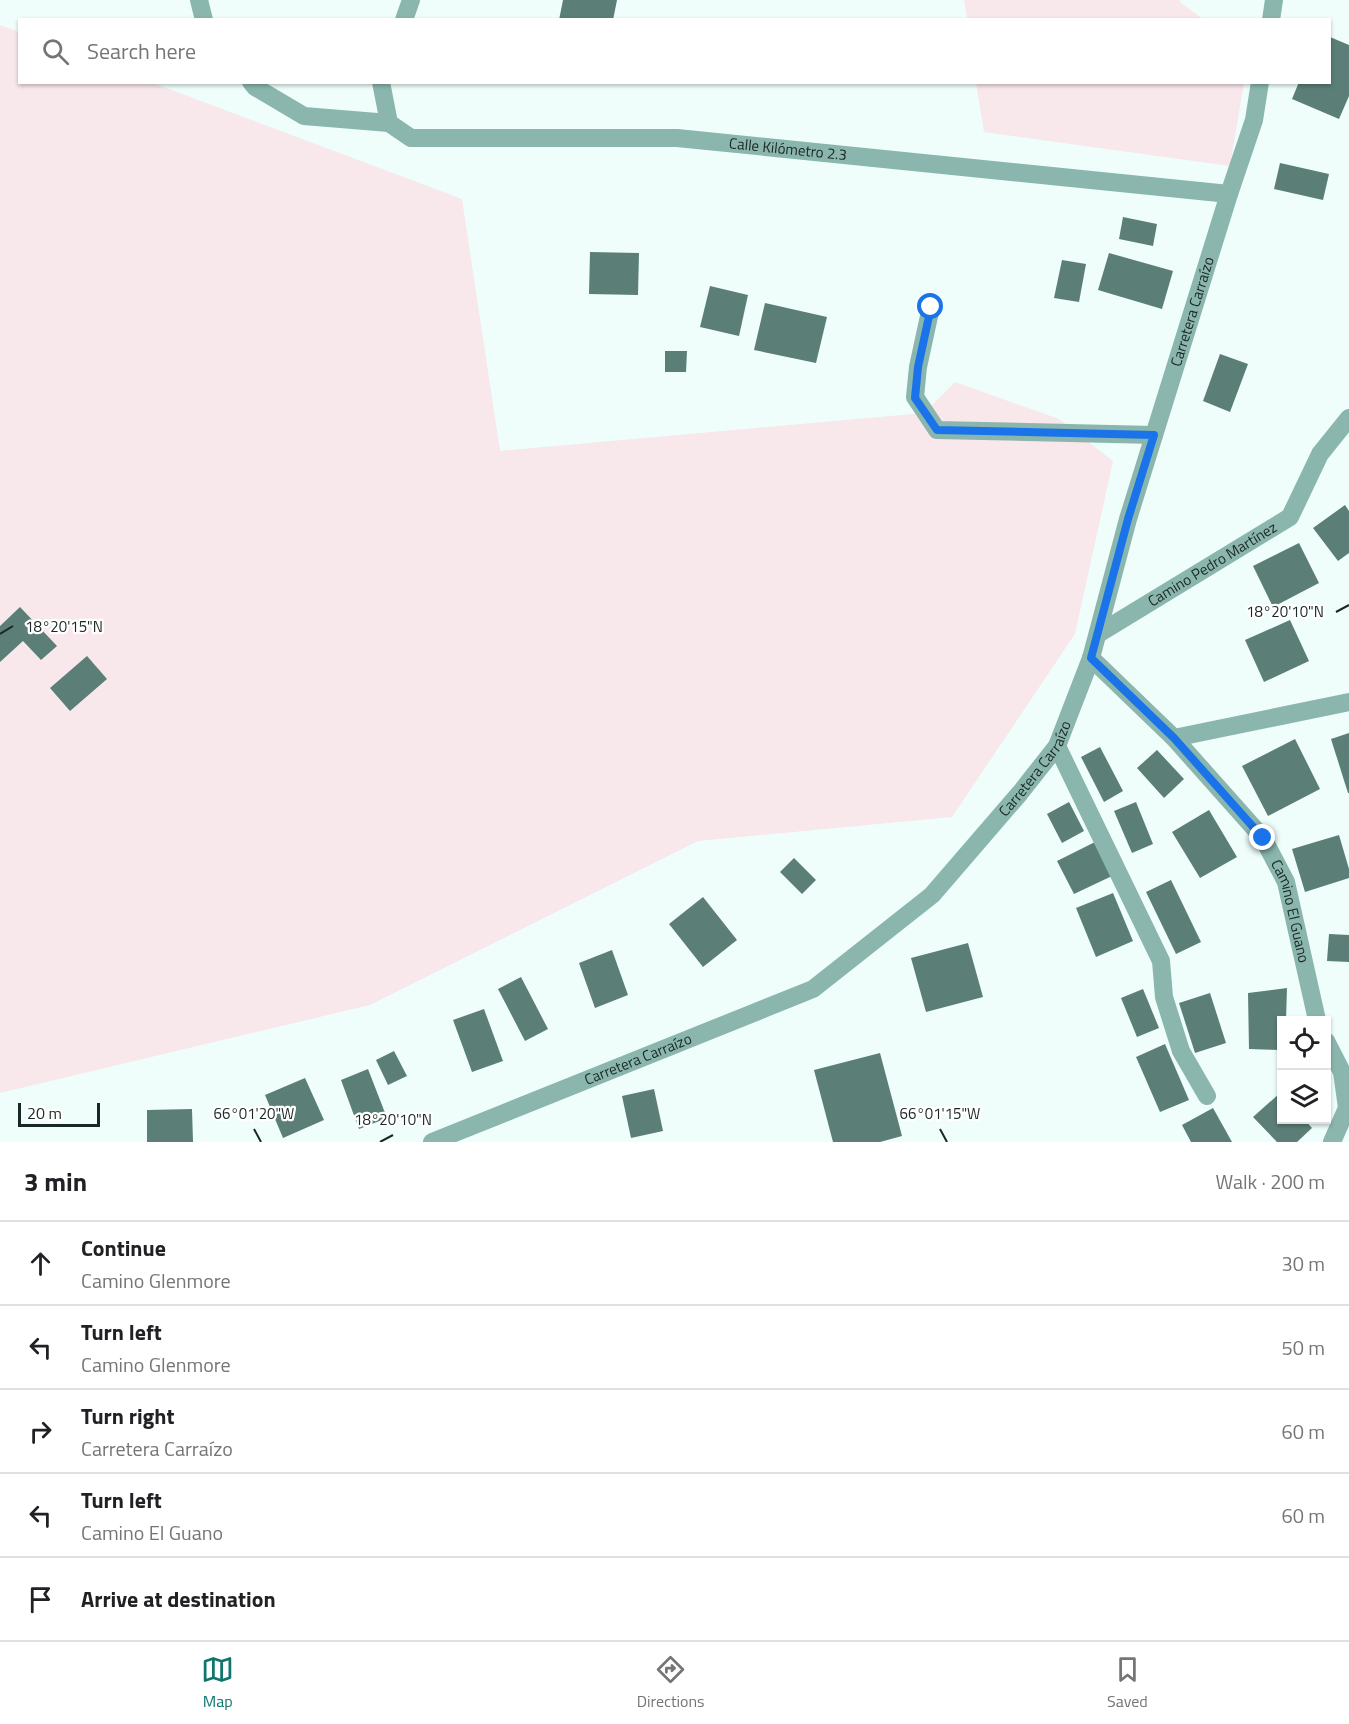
<!DOCTYPE html>
<meta charset="utf-8">
<style>
:root{--surface:#fff;--page:#f6f6f6;--text:#202124;--muted:#757577;--line:#e0e0e0;--accent:#0f766e}
body{margin:0;font-family:"Titillium Web",sans-serif;background:var(--page);color:var(--text)}
.controls{position:absolute;right:18px;bottom:18px;display:grid;overflow:hidden;border-radius:0px;box-shadow:0 2px 4px #0004}
.controls button{width:54px;height:54px;display:grid;place-items:center;padding:0;border:0;border-bottom:2px solid var(--line);background:var(--surface);color:var(--text);font:30px sans-serif}
.scale{position:absolute;left:18px;bottom:15px;width:82px;box-sizing:border-box;padding-left:6px;border:3px solid #1a2825;border-top:0;font-size:16px;line-height:21px;white-space:nowrap;color:#1a2825;-webkit-text-stroke:4px #fff;paint-order:stroke}
.stop{position:absolute;width:18px;height:18px;margin:-14px;border:4px solid #1a73e8;border-radius:50%;background:#fff}
.stop.end{background:#1a73e8;border-color:#fff;box-shadow:0 2px 6px #0008}
.list{margin:0;padding:0;list-style:none}
h2{display:flex;justify-content:space-between;align-items:center;height:78px;margin:0;padding:0 24px;font-size:26px}
h2 small{font-size:20px;font-weight:400;color:var(--muted)}
.list li{display:grid;grid-template-columns:39px 1fr auto;gap:18px;align-items:center;box-sizing:border-box;height:84px;padding:0 24px;border-top:2px solid var(--line)}
.list b{display:block;font-size:22px;white-space:nowrap}
.list p{margin:0;font-size:20px;white-space:nowrap;color:var(--muted)}
.list em{font-size:20px;font-style:normal;color:var(--muted)}
.icon{flex:none;width:33px;height:33px;fill:none;stroke:currentColor;stroke-width:2;stroke-linecap:round;stroke-linejoin:round}
.map{position:relative;flex:none;width:1349px;height:1142px;overflow:hidden}
.search{position:absolute;background:var(--surface);box-shadow:0 2px 4px #0004;left:18px;right:18px;top:18px;height:66px;display:flex;align-items:center;gap:15px;box-sizing:border-box;padding:0 21px;border-radius:0px;color:var(--muted);font-size:22px}
.sheet{height:498px;background:var(--surface)}
nav{display:flex;justify-content:space-around;align-items:center;box-sizing:border-box;height:84px;border-top:2px solid var(--line);background:var(--surface);font-size:16px;color:var(--muted)}
nav a{display:grid;justify-items:center;gap:3px}
nav .on{color:var(--accent)}
.map>svg:first-child{display:block}
.green{fill:#f8e7eb}
.building{fill:#5b7e77}
.lines{fill:none;stroke-linecap:round;stroke-linejoin:round}
.minor{stroke:#8ab6ad;stroke-width:18}
.route{stroke:#1a73e8;stroke-width:8}
.ticks{fill:none;stroke:#1a2825;stroke-width:2}
.labels{text-anchor:middle;stroke-width:4.5;stroke-linejoin:round;paint-order:stroke}
.street-label{font-size:15px;fill:#1a2825;stroke:#fff}
.ticks-label{font-size:15px;text-anchor:middle;fill:#1a2825;stroke:#fff;stroke-width:4.5;stroke-linejoin:round;paint-order:stroke}
</style>
<div class="map">
<svg width="1349" height="1142" viewBox="0 0 1349 1142">
<rect width="100%" height="100%" fill="#effefb"/>
<g class="green">
<polygon points="964,0 1180,0 1181,3 1203,19 967,19"/>
<polygon points="0,25 19,32 20,82 153,83 462,199 500,451 924,413 955,382 1059,419 1113,461 1075,634 952,817 698,841 370,1005 0,1093"/>
<polygon points="976,83 1244,83 1230,166 984,132"/>
</g>
<g class="building">
<polygon points="563,0 617,0 613,20 559,20"/>
<polygon points="1330,37 1349,45 1349,96 1339,119 1292,99 1299,82 1330,82"/>
<polygon points="1280,163 1329,174 1323,200 1274,189"/>
<polygon points="1123,217 1157,224 1153,246 1119,239"/>
<polygon points="590,252 639,253 638,295 589,294"/>
<polygon points="1109,253 1173,271 1162,309 1098,290"/>
<polygon points="1062,260 1086,264 1079,302 1054,298"/>
<polygon points="710,286 748,295 739,336 700,327"/>
<polygon points="765,303 827,317 816,363 754,350"/>
<polygon points="665,351 687,351 686,372 665,372"/>
<polygon points="1220,354 1248,364 1230,412 1203,401"/>
<polygon points="1345,505 1349,511 1349,553 1338,561 1313,528"/>
<polygon points="1299,543 1319,583 1273,607 1253,566"/>
<polygon points="20,607 57,646 41,660 23,641 0,662 0,626"/>
<polygon points="1290,620 1309,661 1264,682 1245,640"/>
<polygon points="87,656 107,679 70,711 50,688"/>
<polygon points="1349,733 1349,793 1348,793 1331,739"/>
<polygon points="1295,739 1320,789 1268,816 1242,766"/>
<polygon points="1100,747 1123,791 1104,802 1081,757"/>
<polygon points="1157,750 1184,779 1164,798 1137,768"/>
<polygon points="1069,802 1084,831 1062,843 1047,814"/>
<polygon points="1136,802 1153,844 1132,853 1114,811"/>
<polygon points="1209,810 1237,857 1200,878 1172,832"/>
<polygon points="1339,835 1349,869 1349,878 1305,892 1292,849"/>
<polygon points="1095,842 1112,876 1074,894 1057,861"/>
<polygon points="794,858 816,880 802,894 780,872"/>
<polygon points="1171,880 1201,942 1176,954 1146,892"/>
<polygon points="1113,893 1133,941 1096,957 1076,908"/>
<polygon points="703,897 737,940 703,967 669,924"/>
<polygon points="1329,934 1349,935 1349,962 1327,961"/>
<polygon points="968,943 983,997 926,1012 911,958"/>
<polygon points="612,950 628,995 595,1008 579,963"/>
<polygon points="521,977 548,1029 525,1041 498,989"/>
<polygon points="1287,988 1286,1020 1282,1020 1282,1050 1249,1049 1248,993"/>
<polygon points="1143,989 1159,1028 1137,1037 1121,998"/>
<polygon points="1210,993 1226,1043 1195,1053 1179,1003"/>
<polygon points="484,1009 503,1061 472,1072 453,1020"/>
<polygon points="1165,1044 1189,1100 1160,1112 1136,1057"/>
<polygon points="394,1051 407,1076 388,1085 376,1060"/>
<polygon points="880,1053 902,1136 880,1142 833,1142 814,1070"/>
<polygon points="368,1069 387,1118 359,1129 341,1080"/>
<polygon points="305,1078 324,1120 283,1138 265,1095"/>
<polygon points="654,1089 663,1131 631,1138 622,1096"/>
<polygon points="1280,1093 1282,1120 1305,1120 1312,1128 1297,1142 1277,1142 1253,1117"/>
<polygon points="1213,1108 1232,1142 1191,1142 1182,1125"/>
<polygon points="192,1109 193,1142 147,1142 147,1110"/>
</g>
<g class="lines">
<g class="minor">
<polyline points="199,0 204,20"/>
<polyline points="404,20 411,0"/>
<polyline points="1271,20 1274,0"/>
<polyline points="251,82 255,87 304,116 389,123"/>
<path id="s1" d="M 381,82 L 389,123 L 411,138 L 677,138 L 1229,194"/>
<polyline points="931,307 918,367 915,397 937,430 1154,435"/>
<path id="s2" d="M 1098,634 L 1290,517 L 1320,454 L 1349,418"/>
<path id="s3" d="M 1091,658 L 1174,738 L 1263,838 L 1286,882 L 1317,1020"/>
<polyline points="1174,738 1349,702"/>
<polyline points="1057,746 1161,961 1164,997 1181,1051 1207,1096"/>
<polyline points="1326,1041 1342,1072 1347,1108 1332,1142"/>
<path id="s4" d="M 432,1142 L 813,989 L 932,895 L 1020,793 L 1057,746 L 1091,658 L 1128,519 L 1229,194 L 1254,120 L 1260,82"/>
</g>
</g>
<g class="lines">
<polyline class="route" points="931,307 918,367 915,398 937,430 1154,435 1128,519 1091,658 1174,738 1263,838"/>
</g>
<path class="ticks" d="M 1336,612 L 1349,605M 0,634 L 13,626M 254,1129 L 261,1142M 940,1129 L 947,1142M 380,1142 L 393,1135"/>
<g class="labels">
<g class="street-label">
<text dy="5" stroke="none"><textPath href="#s1" startOffset="446">Calle Kilómetro 2.3</textPath></text>
<text dy="5" stroke="none"><textPath href="#s4" startOffset="1212">Carretera Carraízo</textPath></text>
<text dy="5" stroke="none"><textPath href="#s2" startOffset="134">Camino Pedro Martínez</textPath></text>
<text dy="5" stroke="none"><textPath href="#s4" startOffset="726">Carretera Carraízo</textPath></text>
<text dy="5" stroke="none"><textPath href="#s3" startOffset="328">Camino El Guano</textPath></text>
<text dy="5" stroke="none"><textPath href="#s4" startOffset="222">Carretera Carraízo</textPath></text>
</g>
</g>
<g class="ticks-label">
<text x="1285" y="617">18°20'10"N</text>
<text x="64" y="632">18°20'15"N</text>
<text x="254" y="1119">66°01'20"W</text>
<text x="940" y="1119">66°01'15"W</text>
<text x="393" y="1125">18°20'10"N</text>
</g>
</svg>
<div class="controls">
<button><svg class="icon" aria-label="locate" viewBox="0 0 24 24"><circle cx="12" cy="12" r="6"/><path d="M12 2v4M12 18v4M2 12h4M18 12h4"/></svg></button>
<button><svg class="icon" aria-label="layers" viewBox="0 0 24 24"><path d="M12 4l9 5-9 5-9-5zM3 14l9 5 9-5"/></svg></button>
</div>
<div class="scale">20 m</div>
<div class="stop" style="left:931px;top:307px"></div>
<div class="stop end" style="left:1263px;top:838px"></div>
<div class="search"><svg class="icon" aria-label="search" viewBox="0 0 24 24"><circle cx="10" cy="10" r="6"/><path d="M15 15l6 6"/></svg>Search here</div>
</div>
<section class="sheet">
<h2>3 min<small>Walk · 200 m</small></h2>
<ul class="list">
<li><svg class="icon" aria-label="ahead" viewBox="0 0 24 24"><path d="M12 20V5M6 11l6-6 6 6"/></svg><div><b>Continue</b><p>Camino Glenmore</p></div><em>30 m</em></li>
<li><svg class="icon" aria-label="left" viewBox="0 0 24 24"><path d="M17 20v-9H6M10 6l-5 5 5 5"/></svg><div><b>Turn left</b><p>Camino Glenmore</p></div><em>50 m</em></li>
<li><svg class="icon" aria-label="right" viewBox="0 0 24 24"><path d="M7 20v-9h11M14 6l5 5-5 5"/></svg><div><b>Turn right</b><p>Carretera Carraízo</p></div><em>60 m</em></li>
<li><svg class="icon" aria-label="left" viewBox="0 0 24 24"><path d="M17 20v-9H6M10 6l-5 5 5 5"/></svg><div><b>Turn left</b><p>Camino El Guano</p></div><em>60 m</em></li>
<li><svg class="icon" aria-label="arrive" viewBox="0 0 24 24"><path d="M6 21V4h12l-3 4 3 4H6"/></svg><div><b>Arrive at destination</b></div></li>
</ul>
</section>
<nav>
<a class="on"><svg class="icon" aria-label="map" viewBox="0 0 24 24"><path d="M3 6l6-2 6 2 6-2v14l-6 2-6-2-6 2zM9 4v14M15 6v14"/></svg>Map</a>
<a><svg class="icon" aria-label="directions" viewBox="0 0 24 24"><path d="M12 3l9 9-9 9-9-9zM9 14v-3h6M13 9l2 2-2 2"/></svg>Directions</a>
<a><svg class="icon" aria-label="saved" viewBox="0 0 24 24"><path d="M7 4h10v16l-5-4-5 4z"/></svg>Saved</a>
</nav>
